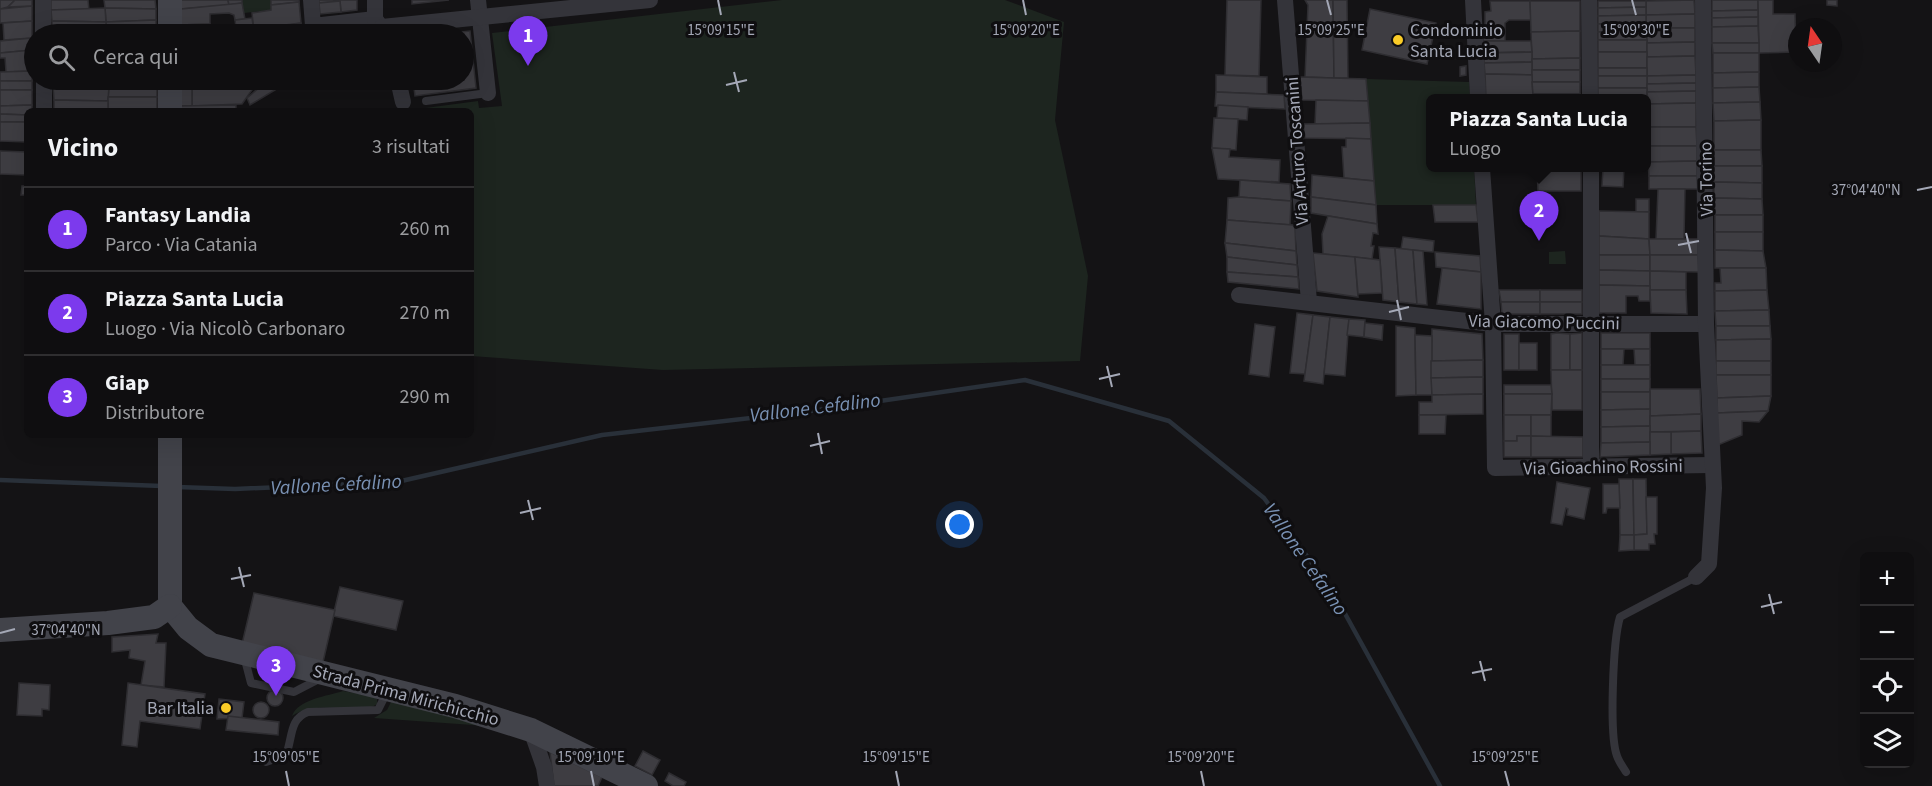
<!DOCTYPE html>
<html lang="it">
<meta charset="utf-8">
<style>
:root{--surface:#0f0e10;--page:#181719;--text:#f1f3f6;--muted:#9b9c9f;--line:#2f2e30;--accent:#7c3aed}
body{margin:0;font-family:"Source Sans 3",sans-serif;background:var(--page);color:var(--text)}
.controls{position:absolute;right:18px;bottom:18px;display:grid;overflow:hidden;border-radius:9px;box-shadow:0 6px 24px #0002}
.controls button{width:54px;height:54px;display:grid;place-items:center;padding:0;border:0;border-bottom:2px solid var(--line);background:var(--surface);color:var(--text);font:30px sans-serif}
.compass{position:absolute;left:1788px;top:18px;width:54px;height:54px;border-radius:50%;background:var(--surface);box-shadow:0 6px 24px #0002;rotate:347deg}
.you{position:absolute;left:960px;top:525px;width:21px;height:21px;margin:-15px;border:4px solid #fff;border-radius:50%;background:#1a73e8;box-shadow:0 0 0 9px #1a73e833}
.badge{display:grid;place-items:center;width:39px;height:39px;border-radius:50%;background:var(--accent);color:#fff;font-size:20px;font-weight:700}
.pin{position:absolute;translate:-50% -50px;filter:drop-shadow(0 2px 3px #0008)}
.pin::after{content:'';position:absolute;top:32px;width:21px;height:18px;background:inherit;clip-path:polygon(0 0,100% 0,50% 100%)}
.popup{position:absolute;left:1426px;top:94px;width:225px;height:78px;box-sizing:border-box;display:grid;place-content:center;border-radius:9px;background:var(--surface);filter:drop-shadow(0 2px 4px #0005);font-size:20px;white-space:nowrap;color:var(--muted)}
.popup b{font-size:22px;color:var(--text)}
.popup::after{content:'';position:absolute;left:50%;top:100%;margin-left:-12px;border:12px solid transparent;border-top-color:var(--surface)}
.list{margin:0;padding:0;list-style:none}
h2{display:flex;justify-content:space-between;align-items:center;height:78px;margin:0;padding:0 24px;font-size:26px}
h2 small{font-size:20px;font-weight:400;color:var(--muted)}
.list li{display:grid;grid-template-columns:39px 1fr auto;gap:18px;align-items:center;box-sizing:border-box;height:84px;padding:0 24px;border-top:2px solid var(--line)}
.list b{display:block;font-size:22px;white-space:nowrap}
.list p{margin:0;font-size:20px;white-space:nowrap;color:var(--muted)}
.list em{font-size:20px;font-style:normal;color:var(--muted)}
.icon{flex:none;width:33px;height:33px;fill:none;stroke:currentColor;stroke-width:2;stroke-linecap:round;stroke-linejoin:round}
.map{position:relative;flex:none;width:1932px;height:786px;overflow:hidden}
.search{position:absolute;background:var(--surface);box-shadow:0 6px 24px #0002;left:24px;top:24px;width:450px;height:66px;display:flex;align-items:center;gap:15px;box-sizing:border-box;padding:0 21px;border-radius:33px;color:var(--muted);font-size:22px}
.panel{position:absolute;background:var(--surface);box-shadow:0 6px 24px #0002;left:24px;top:108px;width:450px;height:330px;border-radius:9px}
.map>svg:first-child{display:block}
.green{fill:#1d251f}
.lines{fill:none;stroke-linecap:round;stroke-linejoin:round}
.stream{stroke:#293039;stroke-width:4.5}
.building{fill:#3e3d42;stroke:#2e2d31;stroke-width:1.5}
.lane{stroke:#34343a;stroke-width:8}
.street{stroke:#34343a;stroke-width:16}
.secondary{stroke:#42434a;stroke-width:24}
.ticks{fill:none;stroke:#a4a8b6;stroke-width:2}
.poi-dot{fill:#facc27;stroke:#0f0e10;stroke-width:2}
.labels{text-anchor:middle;stroke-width:6;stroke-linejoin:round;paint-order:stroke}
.poi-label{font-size:18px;fill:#a4a8b6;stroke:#0f0e10;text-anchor:start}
.street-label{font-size:18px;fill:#a4a8b6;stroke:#0f0e10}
.water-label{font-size:20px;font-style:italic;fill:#7991b3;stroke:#0f0e10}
.ticks-label{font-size:15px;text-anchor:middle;fill:#a4a8b6;stroke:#0f0e10;stroke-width:6;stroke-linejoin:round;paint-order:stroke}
</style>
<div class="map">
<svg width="1932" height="786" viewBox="0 0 1932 786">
<rect width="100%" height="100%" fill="#141315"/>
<g class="green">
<polygon points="242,0 271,0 271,10 244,13"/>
<polygon points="782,0 1005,0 1064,22 1055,120 1088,276 1080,361 663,370 471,356 471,111 418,109 478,101 479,108 502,106 492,33"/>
<polygon points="1366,79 1469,82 1470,98 1431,98 1431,168 1474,168 1476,205 1376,205"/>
<polygon points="1565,251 1566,264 1549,264 1549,252"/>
<path d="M 343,691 L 371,696 L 377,699 L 377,704 C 361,717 317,698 292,716 C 298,699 328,696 343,691 Z"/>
<polygon points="392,700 487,726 374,718 387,710"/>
</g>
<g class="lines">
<g class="stream">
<polyline points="0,480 162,486"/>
<polyline points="177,487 235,489 397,482 602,435 804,412 1025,380 1169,421 1264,498 1332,590 1440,786"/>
</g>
</g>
<g class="building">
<polygon points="0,0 15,0 8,7 0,9"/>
<polygon points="15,0 32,0 32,6 8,7"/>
<polygon points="51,0 88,0 89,10 51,10"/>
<polygon points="104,0 155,0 156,9 105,8"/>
<polygon points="180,0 228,0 229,5 181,9"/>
<polygon points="228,0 242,0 242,3 229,5"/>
<polygon points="271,0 299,0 299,2 271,5"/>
<polygon points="319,0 334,0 334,2 319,3"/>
<polygon points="334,0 357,0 357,10 341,12 340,1"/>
<polygon points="412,0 449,0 412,4"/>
<polygon points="1227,0 1261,0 1259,76 1225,75"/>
<polygon points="1305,0 1333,0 1334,78 1305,77 1308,5"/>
<polygon points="1333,0 1347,0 1348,78 1334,78"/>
<polygon points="1694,0 1695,14 1646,15 1646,1"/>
<polygon points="1712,0 1758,0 1758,10 1712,11"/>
<polygon points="1758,0 1773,0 1773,14 1795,14 1796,52 1759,53"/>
<polygon points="1827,0 1837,0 1837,6 1827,5"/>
<polygon points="340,1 341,12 320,14 319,3"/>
<polygon points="1490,1 1530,1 1531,20 1509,20 1505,23 1505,41 1483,41 1483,35 1491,31 1491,24 1485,25 1485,12 1491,11"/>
<polygon points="1530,1 1580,1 1580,31 1531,32"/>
<polygon points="1598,1 1646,1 1646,7 1598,8"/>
<polygon points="299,2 301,23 262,28 254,32 252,13 271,10 271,5"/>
<polygon points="242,3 245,19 235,20 234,15 229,13 210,14 210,24 180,25 181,9"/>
<polygon points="32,6 32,21 0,23 0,9"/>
<polygon points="1646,7 1646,15 1598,16 1598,8"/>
<polygon points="105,8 156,9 156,20 106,22"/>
<polygon points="105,8 106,22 52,21 51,10"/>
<polygon points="1370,9 1436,23 1427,64 1362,50"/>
<polygon points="1758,10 1758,17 1712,18 1712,11"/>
<polygon points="1695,14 1695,28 1646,28 1646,15"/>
<polygon points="1646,15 1646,23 1598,24 1598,16"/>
<polygon points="1758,17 1758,26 1712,27 1712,18"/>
<polygon points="252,18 254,32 180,34 180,25 210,24 211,32 236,28 235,20"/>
<polygon points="156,20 156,34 106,34 106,22"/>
<polygon points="32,21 32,38 4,40 3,23"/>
<polygon points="52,21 106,22 106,34 52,34"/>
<polygon points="301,23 302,34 270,34 269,28"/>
<polygon points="1646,23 1646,31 1598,32 1598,24"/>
<polygon points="1758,26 1759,43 1712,43 1712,27"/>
<polygon points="1646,28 1695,28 1695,42 1647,43"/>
<polygon points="374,31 375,34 363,34 362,32"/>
<polygon points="470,31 476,88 415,96 413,80 464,80 464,34 443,34"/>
<polygon points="1580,31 1580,58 1532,59 1531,32"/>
<polygon points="1646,31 1647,40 1598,40 1598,32"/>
<polygon points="32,38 32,50 0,53 0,41"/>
<rect x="1598" y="40" width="49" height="12"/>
<polygon points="1483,41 1531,41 1532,52 1484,53"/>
<polygon points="1695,42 1695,56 1647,57 1647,43"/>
<polygon points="1712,43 1759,43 1759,53 1713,53"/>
<polygon points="32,50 32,71 6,72 5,58 0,58 0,53"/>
<polygon points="1532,52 1532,62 1484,63 1484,53"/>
<rect x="1598" y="52" width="49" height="16"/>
<polygon points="1713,53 1759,53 1759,72 1713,73"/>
<polygon points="1695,56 1696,75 1647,76 1647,57"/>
<polygon points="1580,58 1580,70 1532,70 1532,59"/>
<polygon points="1532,62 1532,75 1485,74 1484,63"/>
<polygon points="1466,66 1466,75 1460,76 1460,67"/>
<rect x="1598" y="68" width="49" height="8"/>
<rect x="1532" y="70" width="48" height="12"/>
<polygon points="32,71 32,81 0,81 0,72"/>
<polygon points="1759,72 1759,87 1713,88 1713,73"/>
<polygon points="1485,74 1532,75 1533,98 1486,98"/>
<polygon points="1216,75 1267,77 1267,94 1216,92"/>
<polygon points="1696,75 1696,83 1647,84 1647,76"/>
<rect x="1598" y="76" width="49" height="12"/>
<polygon points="1300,77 1366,79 1368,101 1302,100"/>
<polygon points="53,80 109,80 109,86 53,85"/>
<polygon points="109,80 157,80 157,82 109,86"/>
<polygon points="180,80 259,80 242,104 192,106 192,89 180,89"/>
<polygon points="268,80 275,90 250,105 247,98"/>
<rect x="0" y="81" width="32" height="9"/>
<polygon points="157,82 157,97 108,97 109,86"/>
<polygon points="1532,82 1580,82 1580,94 1533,94"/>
<polygon points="1696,83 1696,91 1647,92 1647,84"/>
<polygon points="53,85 109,86 108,101 54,100"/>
<polygon points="1759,87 1760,102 1713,103 1713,88"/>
<polygon points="1598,88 1647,88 1647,96 1598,97"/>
<rect x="180" y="89" width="12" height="17"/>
<polygon points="0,90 32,90 32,105 0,106"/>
<polygon points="1696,91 1696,103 1648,104 1647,92"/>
<polygon points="1216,92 1284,95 1285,109 1215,106"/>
<rect x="1533" y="94" width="47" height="4"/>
<polygon points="1647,96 1648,104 1647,98 1598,98"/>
<polygon points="108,97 157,97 157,111 108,110"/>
<polygon points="54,100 108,101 108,111 54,111"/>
<polygon points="1316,100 1368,101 1370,123 1315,124"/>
<polygon points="1760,102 1761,120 1714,121 1713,103"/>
<polygon points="1696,103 1696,127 1648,127 1648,104"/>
<polygon points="32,105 32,111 27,111 27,115 0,114 0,106"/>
<polygon points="236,105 236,111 180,111 180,106"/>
<polygon points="1218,105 1248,107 1247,120 1217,118"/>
<polygon points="0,114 27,115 27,122 0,122"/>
<polygon points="1214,118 1238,119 1236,150 1212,148"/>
<polygon points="1761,120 1761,150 1714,150 1714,121"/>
<polygon points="0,122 27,122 27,142 0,141"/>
<polygon points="1370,123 1371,139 1305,138 1303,124"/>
<polygon points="1648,127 1696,127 1697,146 1648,146"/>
<polygon points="1346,138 1371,139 1374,181 1344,178 1342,147 1346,147"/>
<polygon points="1648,146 1697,146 1697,161 1648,162"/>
<polygon points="1212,148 1230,149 1229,157 1280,160 1279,182 1218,179"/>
<polygon points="1714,150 1761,150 1762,166 1714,166"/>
<polygon points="0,151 27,152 27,175 0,174"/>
<polygon points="1697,161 1697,176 1649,176 1648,162"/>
<polygon points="1714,166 1762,166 1762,183 1714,182"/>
<polygon points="1537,168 1581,168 1581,191 1538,191"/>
<polygon points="1603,168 1624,168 1623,187 1602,186"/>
<polygon points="1312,175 1374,181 1376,205 1311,197"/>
<polygon points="1649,176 1697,176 1698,189 1649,189"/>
<polygon points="1240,180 1290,184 1291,201 1239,197"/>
<polygon points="1714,182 1762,183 1762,199 1714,198"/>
<polygon points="22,186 27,186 27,195 21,195"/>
<polygon points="1658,189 1685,189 1684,239 1656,239"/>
<polygon points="1239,197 1291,201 1290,225 1227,220 1228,198"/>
<polygon points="1311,197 1376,205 1377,224 1311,213"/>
<polygon points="1714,198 1762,199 1763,215 1715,215"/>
<rect x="1636" y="199" width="13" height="13"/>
<polygon points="1433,205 1476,205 1478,222 1435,222"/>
<polygon points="1599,211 1649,212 1649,239 1599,236"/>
<rect x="1715" y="215" width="48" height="17"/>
<polygon points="1328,216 1377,224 1378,234 1373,233 1371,246 1374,246 1372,259 1323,254 1322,234"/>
<polygon points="1227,220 1293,225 1295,228 1296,251 1225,243"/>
<polygon points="1715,232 1763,232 1763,251 1715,250"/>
<polygon points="1599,236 1649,239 1650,255 1599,255"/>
<polygon points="1403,237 1434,241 1433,252 1401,249"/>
<polygon points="1649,239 1698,239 1698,255 1650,255"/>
<polygon points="1225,243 1296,251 1297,265 1227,257"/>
<polygon points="1379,247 1395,248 1399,302 1383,300"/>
<polygon points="1395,248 1413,250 1417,304 1399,302"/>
<polygon points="1413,250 1423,251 1427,305 1417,304"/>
<polygon points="1715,250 1763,251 1766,268 1715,268"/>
<polygon points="1435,252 1480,256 1481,272 1436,267"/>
<polygon points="1313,253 1355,257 1358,297 1317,291"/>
<polygon points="1599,255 1650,255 1650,271 1599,270"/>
<polygon points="1650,255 1698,255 1699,272 1650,271"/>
<polygon points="1227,257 1297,265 1298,277 1227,272"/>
<polygon points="1355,257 1380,260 1382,293 1358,294"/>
<polygon points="1442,268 1481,272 1481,309 1437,304"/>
<polygon points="1720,268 1766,268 1767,290 1715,291 1715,283 1721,283"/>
<polygon points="1599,270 1650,271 1650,286 1599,285"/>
<polygon points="1650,271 1686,272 1686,290 1650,290"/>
<polygon points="1227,272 1298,277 1299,289 1228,282"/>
<polygon points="1599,285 1650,286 1650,301 1639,301 1638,296 1626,296 1626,313 1599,313"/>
<polygon points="1499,290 1540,290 1540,302 1501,302"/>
<rect x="1540" y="290" width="42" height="12"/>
<polygon points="1650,290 1686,290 1687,314 1651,313"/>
<polygon points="1767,290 1769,310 1715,311 1715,291"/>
<polygon points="1501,302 1540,302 1540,314 1502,314"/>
<rect x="1540" y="302" width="42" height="12"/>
<polygon points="1769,310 1770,326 1716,326 1715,311"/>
<polygon points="1297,313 1313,315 1305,374 1290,373"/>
<polygon points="1313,315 1330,317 1323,384 1304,381"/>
<polygon points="1330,317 1349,319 1345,376 1324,374"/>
<polygon points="1349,319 1365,320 1364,337 1347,335"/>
<polygon points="1365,323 1383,325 1382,340 1364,337"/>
<polygon points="1255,324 1275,327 1269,377 1249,374"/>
<polygon points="1396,326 1415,328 1416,395 1396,396"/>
<polygon points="1716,326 1770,326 1771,339 1716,340"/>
<polygon points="1432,329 1482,334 1483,360 1431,361"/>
<polygon points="1557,333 1570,334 1570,370 1551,370 1551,334"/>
<polygon points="1582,333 1582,370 1570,370 1570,334"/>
<rect x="1601" y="333" width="49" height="16"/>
<rect x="1504" y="334" width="15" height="36"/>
<polygon points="1415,335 1432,336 1432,395 1416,395"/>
<polygon points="1771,339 1771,361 1716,361 1716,340"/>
<rect x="1519" y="343" width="18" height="27"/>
<polygon points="1601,349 1624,349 1623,365 1601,365"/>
<polygon points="1634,349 1650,349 1650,365 1635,365"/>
<polygon points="1483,360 1483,377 1431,378 1431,361"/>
<rect x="1716" y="361" width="55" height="14"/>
<rect x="1601" y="365" width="49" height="14"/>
<polygon points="1551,370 1582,370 1582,410 1552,410"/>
<polygon points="1716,375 1771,375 1771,396 1717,398"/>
<polygon points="1483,377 1483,394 1432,395 1431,378"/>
<rect x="1601" y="379" width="49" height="13"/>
<polygon points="1504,385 1551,385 1552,394 1504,394"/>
<polygon points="1650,389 1700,389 1701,414 1650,416"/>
<polygon points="1601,392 1650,392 1650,409 1601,410"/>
<polygon points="1483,394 1483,414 1419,415 1419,402 1432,402 1432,395"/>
<polygon points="1504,394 1552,394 1551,415 1504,415"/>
<polygon points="1771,396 1768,411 1717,413 1717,398"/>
<polygon points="1650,409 1650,426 1601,427 1601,410"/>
<polygon points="1768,411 1759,422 1742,421 1742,435 1718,445 1717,413"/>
<polygon points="1701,414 1701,431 1650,432 1650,416"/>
<polygon points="1419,415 1446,415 1445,434 1419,434"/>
<polygon points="1504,415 1531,415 1531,436 1517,436 1517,441 1504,441"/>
<polygon points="1531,415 1551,415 1551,437 1531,436"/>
<polygon points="1650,426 1650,442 1601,443 1601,427"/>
<polygon points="1701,431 1702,453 1671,454 1671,432"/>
<polygon points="1650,432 1671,432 1671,454 1650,455"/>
<polygon points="1517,436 1531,436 1531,457 1504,457 1504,441 1517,441"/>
<polygon points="1531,436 1583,437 1583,457 1531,457"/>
<polygon points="1650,442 1650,455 1600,457 1601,443"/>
<polygon points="1619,479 1633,479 1634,535 1620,535"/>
<polygon points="1633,479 1646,479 1647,534 1634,535"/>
<polygon points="1557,482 1590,488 1584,519 1567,515 1568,509 1566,508 1562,525 1551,523"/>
<polygon points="1603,484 1619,484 1620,508 1607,508 1606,513 1603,513"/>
<polygon points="1646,497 1657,497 1657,534 1654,534 1655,544 1649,544 1649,550 1634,550 1634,535 1647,534"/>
<polygon points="1620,535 1634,535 1634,550 1619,551"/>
<polygon points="340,587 403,601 396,630 333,616"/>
<polygon points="254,593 335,610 323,662 242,644"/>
<polygon points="158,634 156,643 166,643 164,687 141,685 145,661 129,658 130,650 112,652 112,637"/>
<polygon points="19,683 50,685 49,710 42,709 42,716 17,715"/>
<polygon points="128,683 205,694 200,729 140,721 137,747 122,745"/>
<circle cx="275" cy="698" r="8"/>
<polygon points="219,699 244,702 242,718 217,719"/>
<circle cx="261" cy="710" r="8"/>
<polygon points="228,716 279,722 278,735 226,730"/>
<polygon points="643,751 660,760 652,775 635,766"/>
<polygon points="550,752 602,777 598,786 554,786"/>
<polygon points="669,773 686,782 684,786 673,786 665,781"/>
</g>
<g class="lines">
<g class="lane">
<polyline points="426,101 488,93"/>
<polyline points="244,656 251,683 294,692 321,678"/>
<path d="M 266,762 L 286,755 C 293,737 289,719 308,712 L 378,710 L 387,692"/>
<path d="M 1626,772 C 1623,767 1619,762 1617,756 C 1609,735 1613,640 1620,617 L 1696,577"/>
</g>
<g class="street">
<polyline points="43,0 43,34"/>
<polyline points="311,0 313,26 375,19"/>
<polyline points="375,0 375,19 381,27"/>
<polyline points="478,0 488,93"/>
<polyline points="1285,0 1309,302"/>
<polyline points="1473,0 1478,98"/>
<polyline points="1589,0 1590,98"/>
<polyline points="382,27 650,0"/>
<polyline points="44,80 44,111"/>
<polyline points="398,80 403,102"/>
<polyline points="1482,168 1493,324 1495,468 1712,465"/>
<polyline points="1591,168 1591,467"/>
<polyline points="1239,295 1493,324 1706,324"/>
<polyline points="1696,577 1709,564 1714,488 1706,324 1703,0"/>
<polyline points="531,730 544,767 547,786"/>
</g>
<g class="secondary">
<polyline points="170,0 170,34"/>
<polyline points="170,80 170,111"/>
<polyline points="170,435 170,606"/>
<polyline points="170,606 188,628 211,645 455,706 531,730 646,786"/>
<polyline points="0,630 108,623 154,617 170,606"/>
</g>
</g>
<path class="ticks" d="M 718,0 L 721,15M 1023,0 L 1026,15M 1327,0 L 1331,15M 1632,0 L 1636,15M 734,72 L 739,92M 726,85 L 747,80M 1917,190 L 1932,187M 1686,233 L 1691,253M 1678,245 L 1699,241M 1397,300 L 1401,320M 1389,312 L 1409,307M 1107,366 L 1112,387M 1099,379 L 1120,374M 818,433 L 822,454M 810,446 L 830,441M 528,500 L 533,520M 520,513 L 541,508M 239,567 L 244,587M 231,579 L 251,575M 1769,594 L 1774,614M 1761,607 L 1782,602M 0,633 L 15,629M 1480,661 L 1485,681M 1472,673 L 1492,669M 286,771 L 289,786M 591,771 L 594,786M 896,771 L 899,786M 1201,771 L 1204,786M 1505,771 L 1509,786"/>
<g class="poi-dot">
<circle cx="1398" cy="40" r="6"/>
<circle cx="226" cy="708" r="6"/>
</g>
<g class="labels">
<g class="poi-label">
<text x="1410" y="36">Condominio<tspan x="1410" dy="21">Santa Lucia</tspan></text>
<text x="214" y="714" text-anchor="end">Bar Italia</text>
</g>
<g class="street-label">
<text transform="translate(1297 151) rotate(-94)" y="6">Via Arturo Toscanini</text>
<text transform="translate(1706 179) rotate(-91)" y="6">Via Torino</text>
<text transform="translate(1544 322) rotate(1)" y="6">Via Giacomo Puccini</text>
<text transform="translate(1603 467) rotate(-1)" y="6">Via Gioachino Rossini</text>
<text transform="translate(406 695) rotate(15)" y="6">Strada Prima Mirichicchio</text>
</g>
<g class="water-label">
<text transform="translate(815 407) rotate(-7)" y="7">Vallone Cefalino</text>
<text transform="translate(336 484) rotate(-3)" y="7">Vallone Cefalino</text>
<text transform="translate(1306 559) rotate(55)" y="7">Vallone Cefalino</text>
</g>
</g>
<g class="ticks-label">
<text x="721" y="35">15°09'15"E</text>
<text x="1026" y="35">15°09'20"E</text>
<text x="1331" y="35">15°09'25"E</text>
<text x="1636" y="35">15°09'30"E</text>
<text x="1866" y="195">37°04'40"N</text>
<text x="66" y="635">37°04'40"N</text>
<text x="286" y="762">15°09'05"E</text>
<text x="591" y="762">15°09'10"E</text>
<text x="896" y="762">15°09'15"E</text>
<text x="1201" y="762">15°09'20"E</text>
<text x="1505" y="762">15°09'25"E</text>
</g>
</svg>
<div class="controls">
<button>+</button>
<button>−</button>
<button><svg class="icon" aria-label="locate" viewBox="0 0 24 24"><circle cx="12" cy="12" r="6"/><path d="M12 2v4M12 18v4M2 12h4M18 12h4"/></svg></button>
<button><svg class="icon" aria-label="layers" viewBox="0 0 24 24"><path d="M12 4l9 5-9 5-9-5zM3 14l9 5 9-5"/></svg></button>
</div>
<svg class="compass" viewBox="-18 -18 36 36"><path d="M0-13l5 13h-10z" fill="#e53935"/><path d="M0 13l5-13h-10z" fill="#9b9c9f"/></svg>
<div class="you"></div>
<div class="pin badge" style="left:528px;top:66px">1</div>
<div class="pin badge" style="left:1539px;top:241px">2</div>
<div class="popup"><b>Piazza Santa Lucia</b>Luogo</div>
<div class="pin badge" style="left:276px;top:696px">3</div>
<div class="search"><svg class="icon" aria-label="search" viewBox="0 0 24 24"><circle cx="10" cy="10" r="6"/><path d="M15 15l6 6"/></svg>Cerca qui</div>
<section class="panel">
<h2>Vicino<small>3 risultati</small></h2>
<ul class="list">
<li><span class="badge">1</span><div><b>Fantasy Landia</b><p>Parco · Via Catania</p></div><em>260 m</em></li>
<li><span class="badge">2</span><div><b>Piazza Santa Lucia</b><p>Luogo · Via Nicolò Carbonaro</p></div><em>270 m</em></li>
<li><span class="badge">3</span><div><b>Giap</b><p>Distributore</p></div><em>290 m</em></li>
</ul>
</section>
</div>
